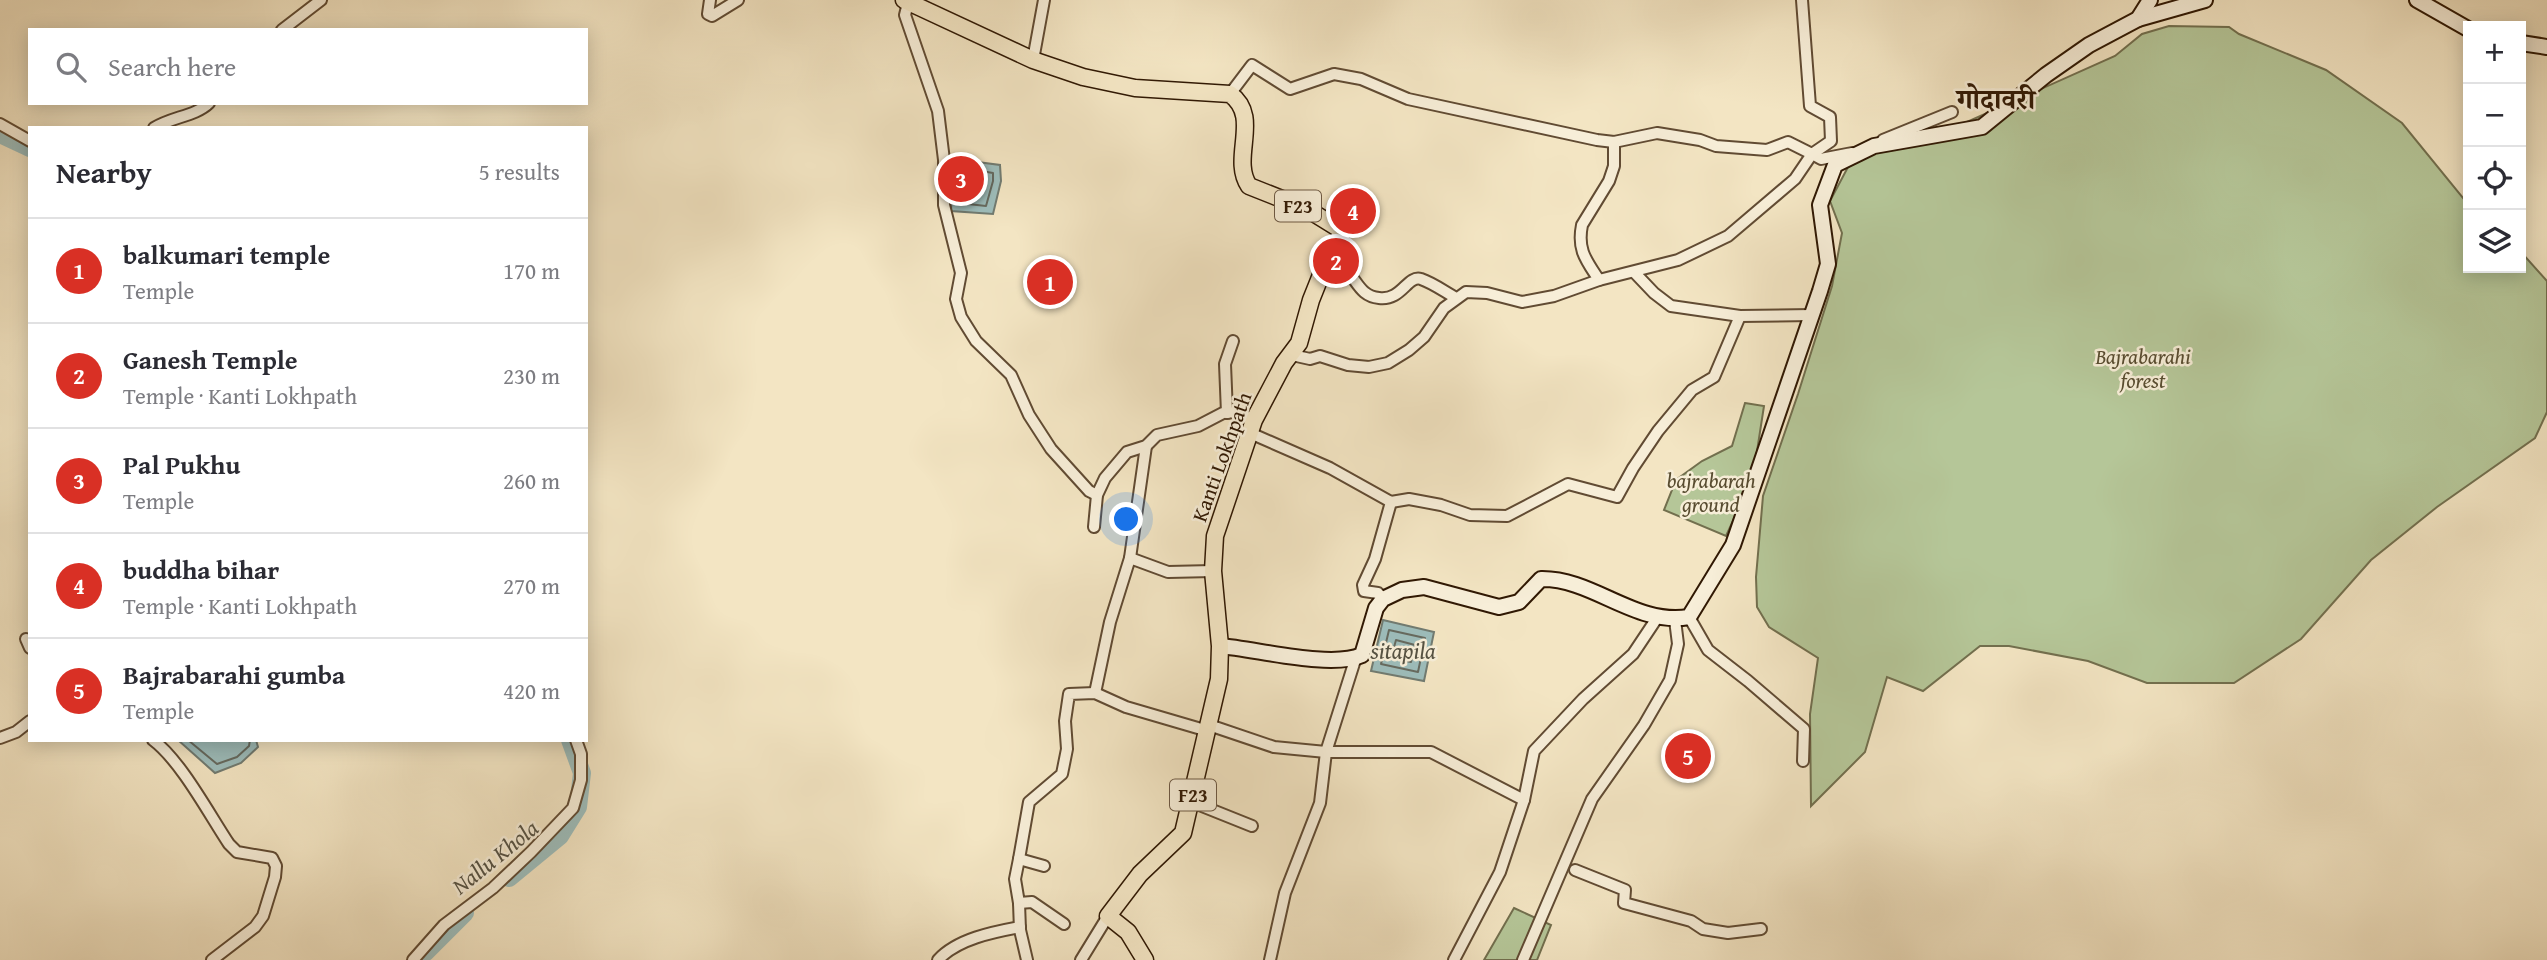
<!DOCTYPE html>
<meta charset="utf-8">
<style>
:root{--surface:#fff;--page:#f2f2f3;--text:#2b2b33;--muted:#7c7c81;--line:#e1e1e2;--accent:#d93025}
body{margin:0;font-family:"Gentium Book Plus","Noto Serif Devanagari",serif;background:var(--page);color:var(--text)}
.controls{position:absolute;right:21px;top:21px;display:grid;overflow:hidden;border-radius:0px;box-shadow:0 4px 18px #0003}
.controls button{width:63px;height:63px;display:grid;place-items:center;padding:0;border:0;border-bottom:2px solid var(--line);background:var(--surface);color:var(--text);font:35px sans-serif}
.you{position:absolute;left:1127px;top:520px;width:24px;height:24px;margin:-18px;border:5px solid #fff;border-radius:50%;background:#1a73e8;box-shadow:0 0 0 10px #1a73e833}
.badge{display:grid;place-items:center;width:46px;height:46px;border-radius:50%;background:var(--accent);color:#fff;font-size:23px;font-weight:700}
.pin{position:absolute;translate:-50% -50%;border:4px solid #fff;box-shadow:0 2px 7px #0006}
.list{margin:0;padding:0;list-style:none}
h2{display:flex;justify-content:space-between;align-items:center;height:91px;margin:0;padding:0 28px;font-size:30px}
h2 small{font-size:23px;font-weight:400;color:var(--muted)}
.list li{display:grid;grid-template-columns:46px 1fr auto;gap:21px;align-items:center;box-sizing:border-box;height:105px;padding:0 28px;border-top:2px solid var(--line)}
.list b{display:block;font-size:26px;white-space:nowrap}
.list p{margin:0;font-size:23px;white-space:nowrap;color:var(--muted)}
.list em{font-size:23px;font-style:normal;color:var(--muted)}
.icon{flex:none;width:38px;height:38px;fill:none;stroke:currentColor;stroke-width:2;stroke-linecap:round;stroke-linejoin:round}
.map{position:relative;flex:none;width:2547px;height:960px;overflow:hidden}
.search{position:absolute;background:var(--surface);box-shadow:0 4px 18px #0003;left:28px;top:28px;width:560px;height:77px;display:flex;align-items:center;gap:18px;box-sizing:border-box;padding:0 24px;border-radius:0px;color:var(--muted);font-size:26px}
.panel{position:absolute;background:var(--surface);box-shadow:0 4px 18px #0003;left:28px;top:126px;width:560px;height:616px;border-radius:0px}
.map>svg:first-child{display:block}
.green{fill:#b5c698;stroke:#726f4e;stroke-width:2}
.water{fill:#9dbdbb;stroke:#717b71;stroke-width:2}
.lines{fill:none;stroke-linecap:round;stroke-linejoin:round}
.shore{stroke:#666a5f;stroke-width:2}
.river{stroke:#9dbdbb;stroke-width:18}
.street-casing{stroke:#614b33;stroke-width:14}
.secondary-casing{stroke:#301803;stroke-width:18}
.primary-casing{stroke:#301803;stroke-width:19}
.street{stroke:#f7eed8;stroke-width:10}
.secondary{stroke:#f7eed8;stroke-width:14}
.primary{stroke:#f3e5c3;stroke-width:16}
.labels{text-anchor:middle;stroke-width:5;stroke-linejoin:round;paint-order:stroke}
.shield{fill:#f7eed8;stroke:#6c5843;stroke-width:2}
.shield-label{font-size:19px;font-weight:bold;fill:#301803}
.park-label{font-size:21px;font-style:italic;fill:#584c30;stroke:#f7eed8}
.street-label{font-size:21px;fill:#301803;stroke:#f7eed8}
.water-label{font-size:23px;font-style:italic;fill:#565243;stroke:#f7eed8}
.district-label{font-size:28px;font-weight:bold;fill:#301803;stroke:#f7eed8}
</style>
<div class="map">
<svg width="2547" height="960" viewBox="0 0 2547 960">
<rect width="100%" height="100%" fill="#f3e5c3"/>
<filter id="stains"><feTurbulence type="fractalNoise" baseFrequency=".00286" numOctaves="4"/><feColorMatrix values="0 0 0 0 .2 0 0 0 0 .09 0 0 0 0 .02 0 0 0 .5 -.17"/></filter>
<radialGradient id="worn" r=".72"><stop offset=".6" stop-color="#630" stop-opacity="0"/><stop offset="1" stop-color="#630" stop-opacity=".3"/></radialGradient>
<g class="green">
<polygon points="2169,26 2229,27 2239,34 2326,70 2402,123 2468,204 2468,268 2521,268 2521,252 2547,281 2547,412 2535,438 2437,507 2371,560 2301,639 2234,683 2147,683 2088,661 2009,646 1980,646 1923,691 1887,677 1865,752 1811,806 1810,714 1818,658 1769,627 1757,607 1756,577 1763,496 1798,394 1832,286 1842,233 1830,201 1848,167 1877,151 1949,130 2115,56 2142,34"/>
<polygon points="1745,403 1764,406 1753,477 1726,536 1664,510 1676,480 1702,461 1732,446"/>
<polygon points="1514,908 1551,925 1537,960 1484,960"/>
</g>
<g class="water">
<polygon points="954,159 1000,165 1001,181 993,214 951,211"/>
<polygon points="1383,620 1434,632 1424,681 1371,671"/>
<polygon points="178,740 256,740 258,747 241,763 215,773"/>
</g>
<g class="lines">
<g class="shore">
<polygon points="964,168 993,173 993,181 986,206 959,203 960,171"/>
<polygon points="1389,630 1425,638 1418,672 1381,664"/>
<polygon points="1396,640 1415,645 1411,662 1391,658"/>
<polyline points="188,740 217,764 237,757 249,746 250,740"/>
</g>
<g class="river">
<polyline points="0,134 30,148"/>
<polyline points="509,878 560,836 578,807 582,773 570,740"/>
<polyline points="426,952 465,913"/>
</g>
<defs>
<g id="street">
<polyline points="710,0 708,14 712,16 738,0"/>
<polyline points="908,3 905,15 938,111 944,160 944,205 961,273 956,299 961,317 976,341 1011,375 1029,415 1051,449 1089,491 1097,495"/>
<polyline points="282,30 321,0"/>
<polyline points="1033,60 1044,0"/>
<polyline points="1230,94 1252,65 1290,89 1334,74 1361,79 1408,99 1597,140 1614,142 1657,133 1700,140 1716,146 1767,150 1788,142 1812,154 1831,141 1830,117 1810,106 1802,0"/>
<polyline points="0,124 30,141"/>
<path d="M 154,128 C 171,117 196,116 209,103"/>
<polyline points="1883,140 1952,112"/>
<path d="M 1327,260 C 1331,262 1337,264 1342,267 C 1357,277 1358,296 1379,298 C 1402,301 1407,275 1421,279 C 1433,283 1445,292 1456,298"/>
<polyline points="1634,272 1654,293 1671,306 1740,316 1812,315"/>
<path d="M 1599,280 C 1586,260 1577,250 1582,225 L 1609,181 L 1614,166 L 1614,142"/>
<polyline points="1292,355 1310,359 1320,356 1348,365 1369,367 1388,363 1409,350 1424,337 1444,308 1466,292 1487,293 1522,302 1554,296 1599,280 1678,260 1728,236 1795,179 1812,154 1821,159 1852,153"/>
<polyline points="1227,413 1225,364 1233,341"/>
<polyline points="1250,433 1330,468 1391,502 1409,499 1441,505 1470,515 1507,516 1568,484 1617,497 1633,468 1658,431 1692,390 1714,377 1740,316"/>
<polyline points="1094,527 1097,495 1105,478 1127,452 1146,446 1157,435 1198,426 1223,413 1236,412 1254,420"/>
<polyline points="1130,558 1146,446"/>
<polyline points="1383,599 1378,593 1364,591 1363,585 1375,559 1391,502"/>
<polyline points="1689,617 1708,650 1748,681 1804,729 1803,761"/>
<polyline points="26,639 30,648"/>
<polyline points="1095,693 1110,622 1130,558 1168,572 1213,571"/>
<polyline points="1209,725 1274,747 1326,752 1431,752 1524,800"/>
<polyline points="0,738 16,732 30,721"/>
<path d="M 153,740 C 181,761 209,814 229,844 L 237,852 L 272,858 L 276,866 L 275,877 L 263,916 L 255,927 L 212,960"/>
<polyline points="1192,802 1252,826"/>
<polyline points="1019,859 1015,879 1019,903 1032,902 1064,924"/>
<polyline points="1044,866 1019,859 1029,802 1062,774 1067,749 1065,721 1069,694 1095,693 1126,707 1208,731"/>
<polyline points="1575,870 1625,890 1624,903 1691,921 1703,929 1728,933 1761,929"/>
<polyline points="1019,903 1020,930 1027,960"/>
<polyline points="413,960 444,925 493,888 531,852 573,808 581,780 581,754 576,740"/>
<path d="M 938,960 C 957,939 993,932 1020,927"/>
<polyline points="1081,960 1108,916"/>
<polyline points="1270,960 1285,893 1320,803 1326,752 1356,657"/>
<polyline points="1454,960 1500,872 1524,800 1534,751 1583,699 1633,654 1657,618"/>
<polyline points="1523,960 1592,799 1644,725 1670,680 1678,644 1675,620"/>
</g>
<g id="secondary">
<polyline points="2417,0 2468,29"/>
<polyline points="2138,19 2205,0"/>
<polyline points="2521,43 2547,47"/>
<path d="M 1220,646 C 1257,649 1331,669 1362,655 L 1376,608 L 1383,599 L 1402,590 L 1424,587 L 1499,607 L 1519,602 L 1541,579 C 1593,578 1635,626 1689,617 L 1733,545 L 1820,291 L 1828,264 L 1820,205 L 1835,165 L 1874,146 L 1982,127 L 2046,75 L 2089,45 L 2138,19 L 2150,0"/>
</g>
<path id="primary" d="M 904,0 L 1033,60 L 1083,77 L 1135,88 L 1230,94 C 1262,117 1230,158 1249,186 L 1307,209 L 1341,230 L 1342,233 L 1327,260 L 1311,300 L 1299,343 L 1284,363 L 1254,420 L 1215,536 L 1213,571 L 1220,646 L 1219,679 L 1183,833 L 1140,874 L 1108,916 L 1128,932 L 1145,960"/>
</defs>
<use href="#street" class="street-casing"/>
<use href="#secondary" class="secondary-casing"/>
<use href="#primary" class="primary-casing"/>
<use href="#street" class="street"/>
<use href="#secondary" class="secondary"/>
<use href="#primary" class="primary"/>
</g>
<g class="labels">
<g class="shield">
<rect x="1275" y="190.5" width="46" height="31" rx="5"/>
<rect x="1170" y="779.5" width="46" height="31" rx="5"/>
</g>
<g class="shield-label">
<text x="1298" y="213">F23</text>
<text x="1193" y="802">F23</text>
</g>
<g class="park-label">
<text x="2143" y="364">Bajrabarahi<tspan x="2143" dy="24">forest</tspan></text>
<text x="1711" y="488">bajrabarah<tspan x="1711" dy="24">ground</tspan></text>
</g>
<g class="street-label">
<text transform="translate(1222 457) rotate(-70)" y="7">Kanti Lokhpath</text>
</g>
<g class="water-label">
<text x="1403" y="659">sitapila</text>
<text transform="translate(495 857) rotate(-39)" y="8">Nallu Khola</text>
</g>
<g class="district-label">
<text x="1996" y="109">गोदावरी</text>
</g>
</g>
<rect width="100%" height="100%" filter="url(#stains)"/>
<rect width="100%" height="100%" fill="url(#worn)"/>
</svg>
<div class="controls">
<button>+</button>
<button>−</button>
<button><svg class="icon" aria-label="locate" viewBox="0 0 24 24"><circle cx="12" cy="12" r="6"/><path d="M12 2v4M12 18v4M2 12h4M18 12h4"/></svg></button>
<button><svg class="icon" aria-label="layers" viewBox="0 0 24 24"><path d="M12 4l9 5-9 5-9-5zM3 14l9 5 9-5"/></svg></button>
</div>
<div class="you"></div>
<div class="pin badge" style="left:1050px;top:282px">1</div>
<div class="pin badge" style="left:1336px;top:261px">2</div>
<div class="pin badge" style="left:961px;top:179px">3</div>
<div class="pin badge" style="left:1353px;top:211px">4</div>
<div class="pin badge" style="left:1688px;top:756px">5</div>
<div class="search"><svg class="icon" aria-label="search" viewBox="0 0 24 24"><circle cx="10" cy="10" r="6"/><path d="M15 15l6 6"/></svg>Search here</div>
<section class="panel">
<h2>Nearby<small>5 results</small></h2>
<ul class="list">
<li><span class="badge">1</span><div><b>balkumari temple</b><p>Temple</p></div><em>170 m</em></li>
<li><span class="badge">2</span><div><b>Ganesh Temple</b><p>Temple · Kanti Lokhpath</p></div><em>230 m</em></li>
<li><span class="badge">3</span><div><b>Pal Pukhu</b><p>Temple</p></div><em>260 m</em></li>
<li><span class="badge">4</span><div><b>buddha bihar</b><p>Temple · Kanti Lokhpath</p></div><em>270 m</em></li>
<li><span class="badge">5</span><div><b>Bajrabarahi gumba</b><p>Temple</p></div><em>420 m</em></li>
</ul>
</section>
</div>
